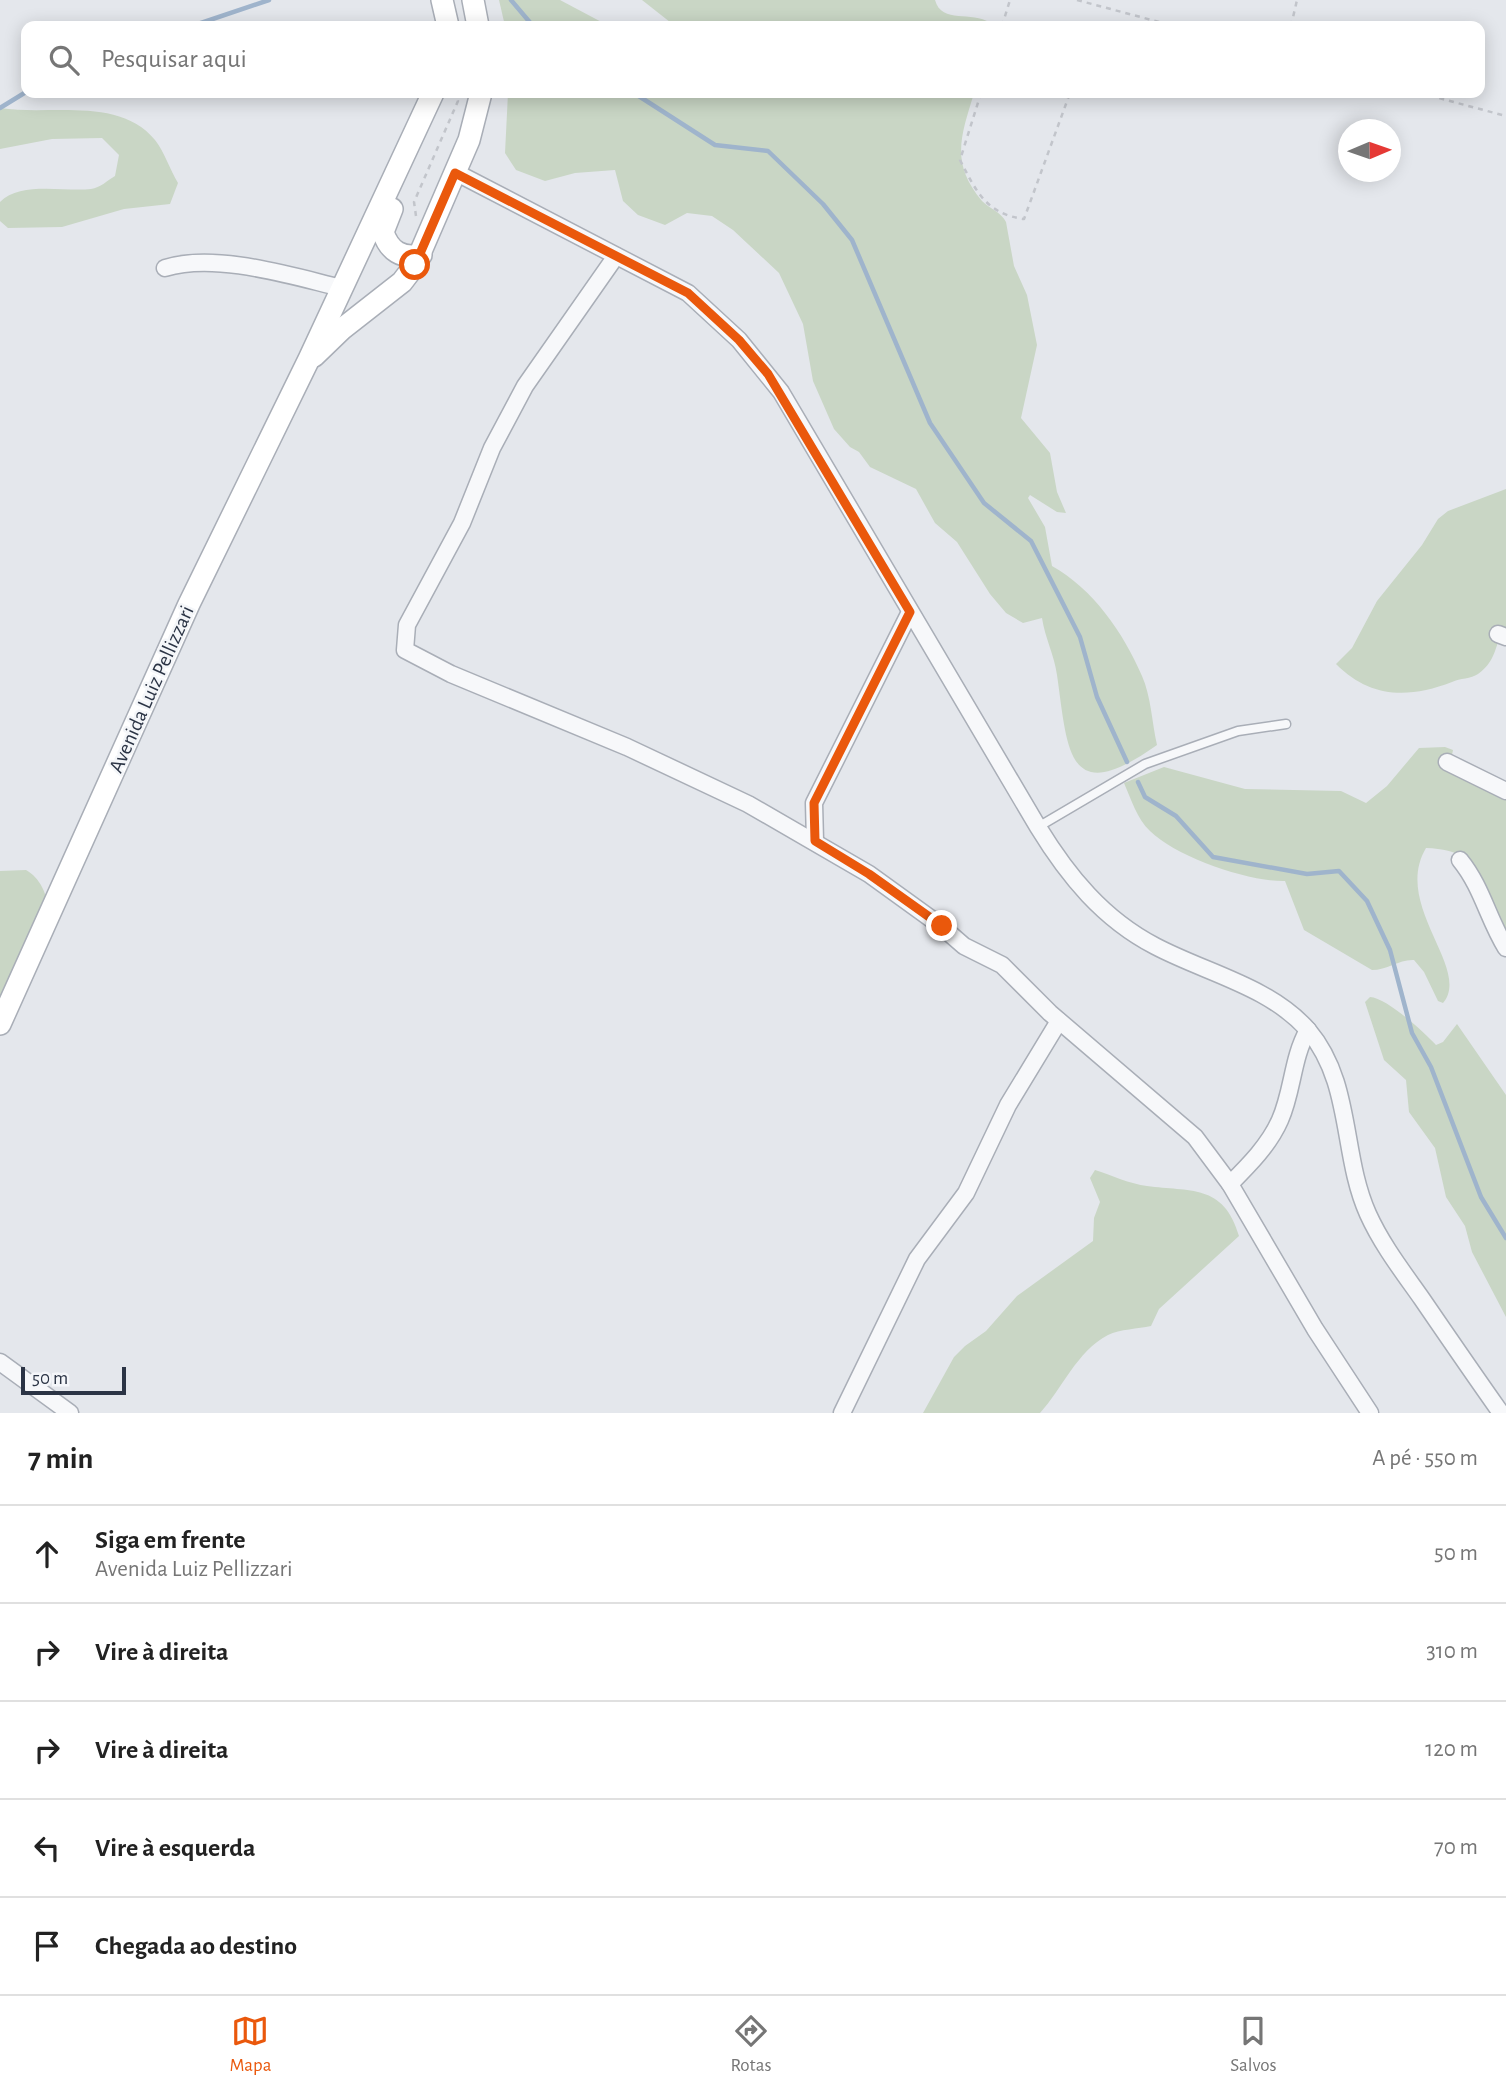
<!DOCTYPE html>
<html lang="pt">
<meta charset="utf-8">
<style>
:root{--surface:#fff;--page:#f6f6f6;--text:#222;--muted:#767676;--line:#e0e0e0;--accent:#ea580c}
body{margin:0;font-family:"Alegreya Sans",sans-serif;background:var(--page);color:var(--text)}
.compass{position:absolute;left:1338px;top:119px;width:63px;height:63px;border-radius:50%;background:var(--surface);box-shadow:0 4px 18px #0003;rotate:88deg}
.scale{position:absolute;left:21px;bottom:18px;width:105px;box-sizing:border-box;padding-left:7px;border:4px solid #2b3445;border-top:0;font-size:19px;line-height:24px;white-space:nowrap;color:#2b3445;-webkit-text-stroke:5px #f4f6f9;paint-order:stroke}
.stop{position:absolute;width:21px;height:21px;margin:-16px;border:5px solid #ea580c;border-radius:50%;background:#fff}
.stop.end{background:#ea580c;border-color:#fff;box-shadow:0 2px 7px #0008}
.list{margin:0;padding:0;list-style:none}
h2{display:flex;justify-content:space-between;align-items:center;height:91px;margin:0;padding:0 28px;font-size:30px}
h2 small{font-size:23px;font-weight:400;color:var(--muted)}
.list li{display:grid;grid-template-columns:46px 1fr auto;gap:21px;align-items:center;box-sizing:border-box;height:98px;padding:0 28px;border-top:2px solid var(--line)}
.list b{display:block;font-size:26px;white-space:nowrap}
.list p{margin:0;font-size:23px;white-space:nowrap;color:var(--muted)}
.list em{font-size:23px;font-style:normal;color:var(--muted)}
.icon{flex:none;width:38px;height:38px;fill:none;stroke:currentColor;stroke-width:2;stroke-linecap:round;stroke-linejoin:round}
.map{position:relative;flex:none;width:1506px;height:1413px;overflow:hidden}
.search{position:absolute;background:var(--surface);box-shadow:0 4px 18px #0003;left:21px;right:21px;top:21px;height:77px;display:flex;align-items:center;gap:18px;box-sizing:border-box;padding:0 24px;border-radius:14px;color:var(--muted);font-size:26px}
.sheet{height:581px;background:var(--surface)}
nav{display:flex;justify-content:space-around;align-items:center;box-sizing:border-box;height:98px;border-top:2px solid var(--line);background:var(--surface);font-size:19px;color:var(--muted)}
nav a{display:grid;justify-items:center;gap:4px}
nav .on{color:var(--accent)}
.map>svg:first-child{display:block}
.green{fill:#c9d6c5}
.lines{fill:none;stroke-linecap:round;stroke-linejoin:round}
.stream{stroke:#9fb4cc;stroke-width:4.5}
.lane-casing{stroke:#a9aeb7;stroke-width:11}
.street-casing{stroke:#a9aeb7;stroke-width:19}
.secondary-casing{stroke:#a9aeb7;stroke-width:24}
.path{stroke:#c2c5cb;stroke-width:2.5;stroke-dasharray:5 5;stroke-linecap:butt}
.lane{stroke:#f7f8fa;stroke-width:8}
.street{stroke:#f7f8fa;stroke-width:16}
.secondary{stroke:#fff;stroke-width:21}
.route{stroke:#ea580c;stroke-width:9}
.labels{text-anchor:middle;stroke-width:5;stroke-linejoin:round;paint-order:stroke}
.street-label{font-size:21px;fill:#2b3445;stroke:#f4f6f9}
</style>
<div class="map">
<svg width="1506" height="1413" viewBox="0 0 1506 1413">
<rect width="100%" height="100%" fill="#e4e7ec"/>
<g class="green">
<polygon points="499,0 560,0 609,26 505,26"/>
<path d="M 642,0 L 935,0 C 942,25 972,10 990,23 L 990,26 L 675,26 Z"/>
<path d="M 508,93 L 974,93 C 961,136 950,163 982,201 C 990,209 1001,212 1006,222 L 1014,266 L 1027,295 L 1037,345 L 1021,418 L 1050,453 L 1057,492 L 1066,513 L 1057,512 L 1030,495 L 1028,498 L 1045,527 L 1052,566 C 1093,589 1123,632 1142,676 C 1151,696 1152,723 1157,745 C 1067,809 1068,752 1057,675 C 1054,654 1045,638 1042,618 L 1023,623 L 1006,613 L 990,594 L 957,542 L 935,523 L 916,489 L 870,467 L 859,452 L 850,447 L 834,429 L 813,381 L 803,324 L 779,273 L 733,230 L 712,216 L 687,213 L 665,225 L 638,215 L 623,201 L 615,170 L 575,173 L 545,181 L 516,170 L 505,153 Z"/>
<path d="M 0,108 C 49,116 119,96 155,140 C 164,151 170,170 178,183 L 170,204 L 124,209 L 62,227 L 8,228 L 0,221 L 0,202 C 20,181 64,192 91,189 C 100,188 108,180 115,176 L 119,155 L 102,138 L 52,139 L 0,149 Z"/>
<path d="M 1506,489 L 1506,629 C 1493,643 1499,659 1478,674 C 1471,679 1460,678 1452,682 C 1408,699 1370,698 1336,664 L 1352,648 L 1377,601 L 1422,545 L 1438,519 L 1448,511 Z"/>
<path d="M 1445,747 L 1453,750 L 1452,755 L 1460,763 L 1506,788 L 1506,935 C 1473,896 1495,850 1426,848 C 1392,905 1472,969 1443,1003 L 1438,1001 L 1424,972 L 1414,960 C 1400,959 1387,970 1372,970 L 1304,930 L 1285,881 C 1249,882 1176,857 1150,831 C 1137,819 1131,799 1124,783 L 1164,767 L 1245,789 L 1341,791 L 1366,803 L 1387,786 L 1419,748 Z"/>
<path d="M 26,870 C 39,877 50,896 46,912 C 43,928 10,981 0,999 L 0,871 Z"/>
<path d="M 1370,997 C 1387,998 1424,1032 1436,1045 L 1443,1042 L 1457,1024 L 1506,1095 L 1506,1317 L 1472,1252 L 1465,1226 L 1446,1197 L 1435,1148 L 1409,1112 L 1406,1080 L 1384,1060 L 1365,1002 Z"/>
<path d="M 1095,1170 C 1111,1175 1130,1184 1147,1186 C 1189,1192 1224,1183 1239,1236 L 1159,1309 L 1151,1326 C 1138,1329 1120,1329 1108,1335 C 1077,1351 1062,1389 1040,1413 L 923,1413 L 954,1357 L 965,1346 L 986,1331 L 1017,1296 L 1093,1241 L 1094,1218 L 1100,1202 L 1090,1178 Z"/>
</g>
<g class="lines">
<g class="stream">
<polyline points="511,0 533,26"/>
<polyline points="192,26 269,0"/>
<polyline points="634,93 715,145 768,151 823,204 852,240 930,423 984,503 1031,541 1080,637 1097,697 1127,762"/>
<polyline points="0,108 26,92"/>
<polyline points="1138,782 1145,797 1176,816 1213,857 1307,874 1339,871 1367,901 1390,950 1412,1033 1431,1067 1481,1197 1506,1238"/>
</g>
<defs>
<polyline id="lane" points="1038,827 1145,764 1238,731 1286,724"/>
<g id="street">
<path d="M 455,172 L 688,293 L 739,340 L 781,392 L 1038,827 C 1068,876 1103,919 1155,946 C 1206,973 1269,986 1308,1030 C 1353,1083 1341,1154 1368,1214 C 1382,1245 1403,1272 1422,1299 C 1448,1337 1474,1375 1501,1413"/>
<polyline points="616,256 525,386 492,448 462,523 407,625 405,650 451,674 627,747 748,804 869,874 941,926 964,946 1002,965 1050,1013 1195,1137 1230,1184 1315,1329 1370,1413"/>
<path d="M 165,268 C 215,252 291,276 342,288"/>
<polyline points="1498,634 1506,637"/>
<polyline points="1447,762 1506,791"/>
<polyline points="815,841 814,803 910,612"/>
<path d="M 1460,860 C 1482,887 1488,919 1506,948"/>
<path d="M 1230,1184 C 1249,1165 1269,1145 1280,1120 C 1293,1091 1292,1058 1308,1030"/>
<polyline points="0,1362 70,1413"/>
<polyline points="842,1413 917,1259 966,1193 1008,1105 1059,1021"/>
</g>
<g id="secondary">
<polyline points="442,0 448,26"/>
<polyline points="473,0 478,26"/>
<path d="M 392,209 L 383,232 C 389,251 402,259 421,255"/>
<polyline points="314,356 342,329 402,282 415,265 469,140 481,93"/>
<polyline points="0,1024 189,604 309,359 433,93"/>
</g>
</defs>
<use href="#lane" class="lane-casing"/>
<use href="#street" class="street-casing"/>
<use href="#secondary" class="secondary-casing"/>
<g class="path">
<polyline points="1077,0 1174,26"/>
<polyline points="1002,26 1010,0"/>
<polyline points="1291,26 1297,0"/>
<path d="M 981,93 L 960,160 C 976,191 986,214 1024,219 L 1070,93"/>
<polyline points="1420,93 1506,116"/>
<polyline points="416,216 414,202 458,101 456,93"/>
</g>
<use href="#lane" class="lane"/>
<use href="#street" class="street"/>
<use href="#secondary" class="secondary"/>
</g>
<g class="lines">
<polyline class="route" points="415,265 455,173 688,293 739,340 768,374 910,612 814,803 815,841 869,874 942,926"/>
</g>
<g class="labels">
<g class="street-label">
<text transform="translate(151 689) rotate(-66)" y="7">Avenida Luiz Pellizzari</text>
</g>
</g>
</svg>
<svg class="compass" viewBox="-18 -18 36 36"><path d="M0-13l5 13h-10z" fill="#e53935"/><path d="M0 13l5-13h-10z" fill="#767676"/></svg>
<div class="scale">50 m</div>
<div class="stop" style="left:415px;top:265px"></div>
<div class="stop end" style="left:942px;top:926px"></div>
<div class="search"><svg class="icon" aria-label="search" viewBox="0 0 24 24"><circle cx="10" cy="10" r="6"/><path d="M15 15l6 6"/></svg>Pesquisar aqui</div>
</div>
<section class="sheet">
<h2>7 min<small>A pé · 550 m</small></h2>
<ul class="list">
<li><svg class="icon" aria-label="ahead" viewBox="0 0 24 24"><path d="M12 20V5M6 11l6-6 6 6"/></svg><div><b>Siga em frente</b><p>Avenida Luiz Pellizzari</p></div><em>50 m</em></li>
<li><svg class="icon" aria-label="right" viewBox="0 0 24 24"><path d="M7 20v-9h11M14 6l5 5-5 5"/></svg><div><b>Vire à direita</b></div><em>310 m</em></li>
<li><svg class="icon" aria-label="right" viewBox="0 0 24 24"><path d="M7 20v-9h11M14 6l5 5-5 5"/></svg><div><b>Vire à direita</b></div><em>120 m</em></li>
<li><svg class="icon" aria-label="left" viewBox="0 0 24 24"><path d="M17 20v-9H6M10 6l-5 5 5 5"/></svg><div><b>Vire à esquerda</b></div><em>70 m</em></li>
<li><svg class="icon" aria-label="arrive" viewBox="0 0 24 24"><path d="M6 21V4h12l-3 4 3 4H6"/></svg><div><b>Chegada ao destino</b></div></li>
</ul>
</section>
<nav>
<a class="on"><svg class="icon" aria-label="map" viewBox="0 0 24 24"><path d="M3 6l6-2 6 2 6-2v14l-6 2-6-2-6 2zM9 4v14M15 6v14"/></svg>Mapa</a>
<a><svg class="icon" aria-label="directions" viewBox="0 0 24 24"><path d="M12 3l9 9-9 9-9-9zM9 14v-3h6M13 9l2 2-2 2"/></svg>Rotas</a>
<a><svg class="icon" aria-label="saved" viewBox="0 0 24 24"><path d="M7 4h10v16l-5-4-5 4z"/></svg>Salvos</a>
</nav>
